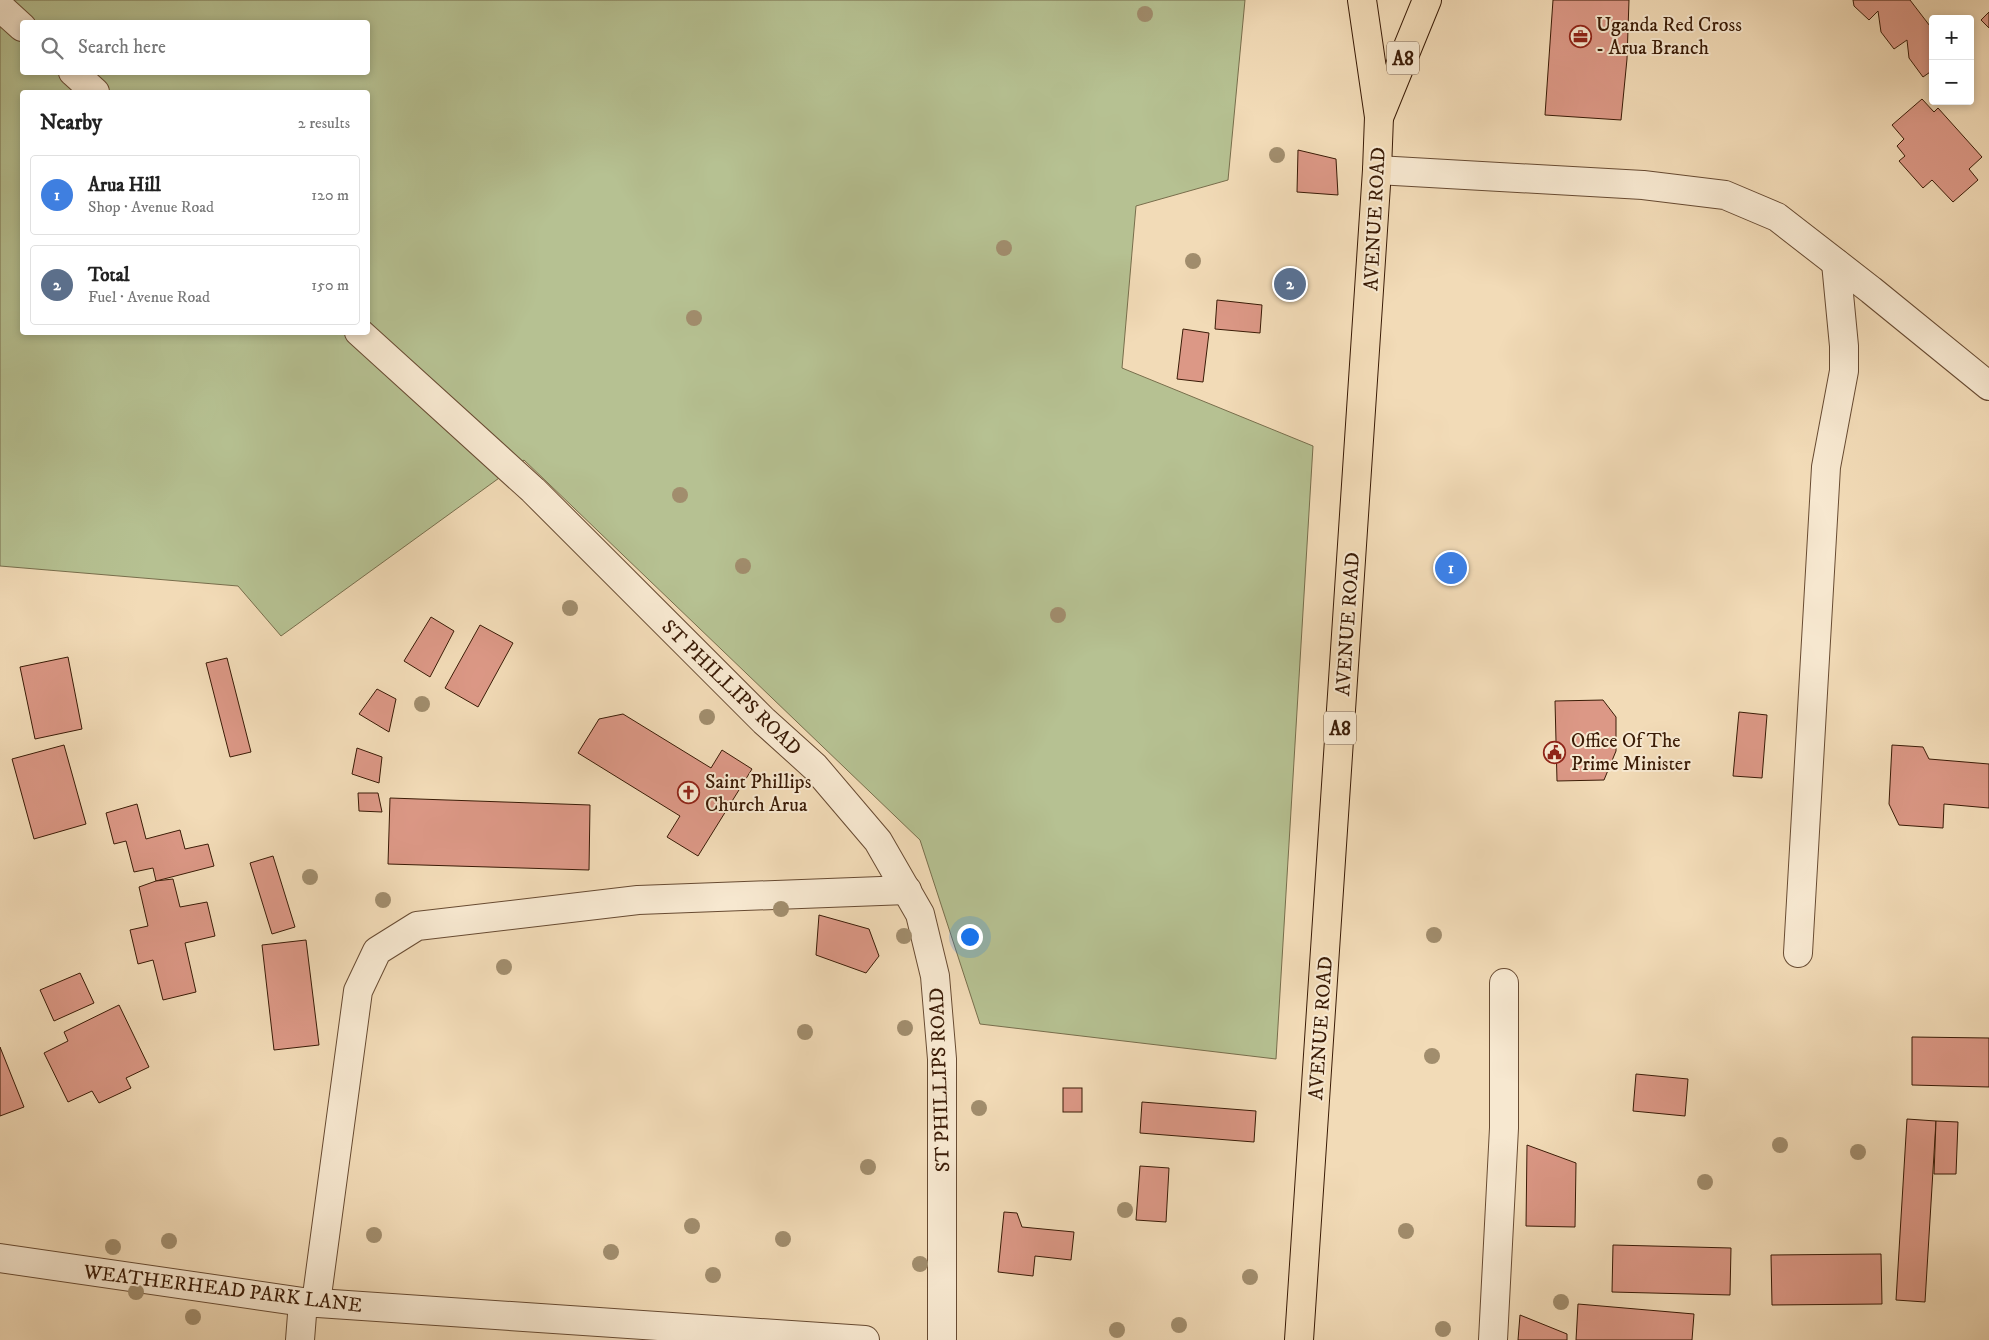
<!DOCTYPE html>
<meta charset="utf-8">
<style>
:root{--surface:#fff;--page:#f6f6f6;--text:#222;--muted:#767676;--line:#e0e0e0;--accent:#7c3aed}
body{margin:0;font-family:"IM FELL DW Pica",serif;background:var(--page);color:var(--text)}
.controls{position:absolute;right:15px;top:15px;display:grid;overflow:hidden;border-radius:5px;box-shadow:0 2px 8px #0003}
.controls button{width:45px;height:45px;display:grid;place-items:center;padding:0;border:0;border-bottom:1px solid var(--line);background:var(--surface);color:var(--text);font:25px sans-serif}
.you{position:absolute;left:969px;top:936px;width:18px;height:18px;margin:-12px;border:4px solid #fff;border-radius:50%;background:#1a73e8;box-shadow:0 0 0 8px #1a73e833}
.badge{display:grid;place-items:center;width:32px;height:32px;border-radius:50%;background:var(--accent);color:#fff;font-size:16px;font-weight:700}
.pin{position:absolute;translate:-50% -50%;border:2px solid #fff;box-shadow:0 1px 5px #0006}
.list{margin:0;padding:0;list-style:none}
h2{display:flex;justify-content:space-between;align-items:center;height:65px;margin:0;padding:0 20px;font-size:21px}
h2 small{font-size:16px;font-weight:400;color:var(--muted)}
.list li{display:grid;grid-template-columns:32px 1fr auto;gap:15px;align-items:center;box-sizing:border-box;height:80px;margin:0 10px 10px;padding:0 10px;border:1px solid var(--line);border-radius:5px}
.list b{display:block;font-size:19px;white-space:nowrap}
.list p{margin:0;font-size:16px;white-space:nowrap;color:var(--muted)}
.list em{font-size:16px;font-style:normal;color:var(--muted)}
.icon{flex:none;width:28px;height:28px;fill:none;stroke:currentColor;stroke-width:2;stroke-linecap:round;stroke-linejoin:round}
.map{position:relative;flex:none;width:1989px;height:1340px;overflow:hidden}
.search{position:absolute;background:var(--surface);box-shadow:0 2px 8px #0003;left:20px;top:20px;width:350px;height:55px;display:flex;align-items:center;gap:12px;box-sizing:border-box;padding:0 18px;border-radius:5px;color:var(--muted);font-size:19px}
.panel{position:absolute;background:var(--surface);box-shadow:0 2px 8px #0003;left:20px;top:90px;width:350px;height:245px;border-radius:5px}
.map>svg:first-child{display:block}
.green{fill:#b6c192;stroke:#786e4c;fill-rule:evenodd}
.building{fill:#dc9886;stroke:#3a1b06}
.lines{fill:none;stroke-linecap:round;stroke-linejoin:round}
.minor-casing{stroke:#684b32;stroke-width:30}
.major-casing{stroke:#3a1b06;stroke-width:30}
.minor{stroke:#f7e8d0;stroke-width:28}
.major{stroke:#f2dbb7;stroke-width:28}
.tree{fill:#a18d6d}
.labels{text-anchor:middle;stroke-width:4;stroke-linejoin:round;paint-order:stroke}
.shield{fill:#f7e8d0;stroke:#735843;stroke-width:1}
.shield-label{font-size:19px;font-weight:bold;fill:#3a1b06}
.poi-label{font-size:20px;fill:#3a1b06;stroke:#f7e8d0;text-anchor:start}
.street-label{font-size:20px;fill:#3a1b06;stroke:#f7e8d0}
</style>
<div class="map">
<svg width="1989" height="1340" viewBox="0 0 1989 1340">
<rect width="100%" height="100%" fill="#f2dbb7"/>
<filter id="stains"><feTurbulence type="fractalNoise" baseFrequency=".004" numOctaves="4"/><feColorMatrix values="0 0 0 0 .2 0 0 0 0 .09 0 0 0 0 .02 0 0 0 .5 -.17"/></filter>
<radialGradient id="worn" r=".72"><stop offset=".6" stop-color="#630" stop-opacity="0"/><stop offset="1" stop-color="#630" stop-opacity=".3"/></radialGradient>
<path class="green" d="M 0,0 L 1245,0 L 1228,180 L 1136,206 L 1122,368 L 1313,446 L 1276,1059 L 980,1024 L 920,840 L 524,460 L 281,636 L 238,586 L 0,566 ZM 22,22 L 368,22 L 368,72 L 22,72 ZM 22,92 L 368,92 L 368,332 L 22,332 Z"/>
<g class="building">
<polygon points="1553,0 1629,0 1627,59 1621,120 1545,115"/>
<polygon points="1853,0 1910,0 1933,30 1933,70 1923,77 1909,58 1907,40 1894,49 1881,32 1878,11 1869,20 1854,6"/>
<polygon points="1989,12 1989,28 1981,20"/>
<polygon points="1922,99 1934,112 1938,108 1982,157 1969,169 1978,180 1953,202 1932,180 1923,188 1899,161 1905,156 1897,146 1904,139 1892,125"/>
<polygon points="1298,150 1336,159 1338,195 1297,192"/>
<polygon points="1217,300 1262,305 1260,333 1215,329"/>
<polygon points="1183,329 1209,333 1203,382 1177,379"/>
<polygon points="431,617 454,631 430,677 404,661"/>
<polygon points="480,625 513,643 478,707 445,688"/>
<polygon points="68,657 82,729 35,739 20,667"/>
<polygon points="227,658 251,752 230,757 206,663"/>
<polygon points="377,689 396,699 389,732 359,714"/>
<polygon points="1603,700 1616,717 1616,751 1604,780 1557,781 1555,701"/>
<polygon points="1739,712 1767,715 1762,778 1733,776"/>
<polygon points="623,714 711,768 722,750 752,769 698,856 667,837 680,816 578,753 599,719"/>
<polygon points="64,745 86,824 34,839 12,759"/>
<polygon points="1892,745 1923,747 1929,759 1989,764 1989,808 1944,804 1943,828 1899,825 1889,804"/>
<polygon points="357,748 382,757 379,783 352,774"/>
<polygon points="358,793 378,793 382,812 359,811"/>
<polygon points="390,798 590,805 589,870 388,864"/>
<polygon points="137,804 146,839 180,830 185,849 208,844 214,866 156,881 153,868 134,872 126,841 114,844 106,813"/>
<polygon points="273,856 295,927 272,934 250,863"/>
<polygon points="173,879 180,907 207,902 215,936 185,943 196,992 163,1000 153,960 138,964 130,930 148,926 139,887 156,881"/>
<polygon points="819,915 869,929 879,956 866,973 816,955"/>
<polygon points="306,940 319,1045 274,1050 262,945"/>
<polygon points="80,973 94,1003 54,1021 40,990"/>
<polygon points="119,1005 149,1067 126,1078 131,1088 99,1103 92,1091 68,1102 44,1053 68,1041 64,1032"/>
<polygon points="1912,1037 1989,1038 1989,1087 1912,1085"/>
<polygon points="0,1047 24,1107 0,1116"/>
<polygon points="1636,1074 1688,1079 1685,1116 1633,1111"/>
<rect x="1063" y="1088" width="19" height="24"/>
<polygon points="1142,1102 1256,1111 1254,1142 1140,1133"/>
<polygon points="1907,1119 1936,1121 1925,1302 1896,1300"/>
<polygon points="1936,1121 1958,1122 1956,1174 1934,1174"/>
<polygon points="1527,1145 1576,1163 1575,1227 1526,1226"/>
<polygon points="1140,1166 1169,1168 1166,1222 1136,1220"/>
<polygon points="1004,1212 1017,1213 1022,1227 1074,1232 1071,1260 1035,1256 1033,1276 998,1272"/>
<polygon points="1613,1245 1731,1248 1730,1295 1612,1292"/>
<polygon points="1881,1254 1882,1304 1772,1305 1771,1255"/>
<polygon points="1578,1304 1694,1314 1692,1340 1576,1340"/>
<polygon points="1520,1315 1567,1334 1567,1340 1518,1340"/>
</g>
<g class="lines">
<defs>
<g id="minor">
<polyline points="0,7 22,27"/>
<polyline points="73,72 95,92"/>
<polyline points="1377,170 1643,185 1725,195 1777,217 1871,290 1989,386"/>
<polyline points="359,332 533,490 764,721 815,767 878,841 920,914 935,976 942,1059 942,1340"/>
<polyline points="1798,953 1826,467 1844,371 1844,346 1836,263"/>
<polyline points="0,1258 303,1302 865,1340"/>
<polyline points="316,1303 358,991 377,951 417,926 638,900 907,890"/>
<polyline points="300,1340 303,1302"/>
<polyline points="1493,1340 1504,1128 1504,983"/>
</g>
<g id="major">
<polyline points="1380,115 1427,0"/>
<polyline points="1299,1340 1377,170 1379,117 1362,0"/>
</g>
</defs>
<use href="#minor" class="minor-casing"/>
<use href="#major" class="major-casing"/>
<use href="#minor" class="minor"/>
<use href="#major" class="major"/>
</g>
<g class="tree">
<circle cx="1145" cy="14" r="8"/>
<circle cx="1277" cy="155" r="8"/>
<circle cx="1004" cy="248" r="8"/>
<circle cx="1193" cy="261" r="8"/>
<circle cx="694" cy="318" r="8"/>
<circle cx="680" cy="495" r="8"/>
<circle cx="743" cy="566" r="8"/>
<circle cx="570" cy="608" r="8"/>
<circle cx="1058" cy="615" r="8"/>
<circle cx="422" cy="704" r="8"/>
<circle cx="707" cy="717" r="8"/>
<circle cx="310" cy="877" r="8"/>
<circle cx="383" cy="900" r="8"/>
<circle cx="781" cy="909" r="8"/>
<circle cx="1434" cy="935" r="8"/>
<circle cx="904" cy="936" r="8"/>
<circle cx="504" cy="967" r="8"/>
<circle cx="905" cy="1028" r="8"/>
<circle cx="805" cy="1032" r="8"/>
<circle cx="1432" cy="1056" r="8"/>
<circle cx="979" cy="1108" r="8"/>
<circle cx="1780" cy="1145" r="8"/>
<circle cx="1858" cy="1152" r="8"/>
<circle cx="868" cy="1167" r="8"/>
<circle cx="1705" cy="1182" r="8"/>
<circle cx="1125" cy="1210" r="8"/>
<circle cx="692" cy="1226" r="8"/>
<circle cx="1406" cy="1231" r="8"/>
<circle cx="374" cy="1235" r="8"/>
<circle cx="783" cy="1239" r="8"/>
<circle cx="169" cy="1241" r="8"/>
<circle cx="113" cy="1247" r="8"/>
<circle cx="611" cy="1252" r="8"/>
<circle cx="920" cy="1264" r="8"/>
<circle cx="713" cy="1275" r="8"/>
<circle cx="1250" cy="1277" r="8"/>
<circle cx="136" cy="1292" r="8"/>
<circle cx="1561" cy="1302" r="8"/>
<circle cx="193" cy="1317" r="8"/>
<circle cx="1179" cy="1325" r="8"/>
<circle cx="1443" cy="1329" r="8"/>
<circle cx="1117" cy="1330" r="8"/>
</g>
<defs>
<symbol id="office-ring" viewBox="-11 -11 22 22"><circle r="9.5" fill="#f7e8d0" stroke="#8f2418" stroke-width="1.5"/><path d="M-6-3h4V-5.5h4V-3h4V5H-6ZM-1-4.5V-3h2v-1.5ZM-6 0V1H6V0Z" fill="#8f2418"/></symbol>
<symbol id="civic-ring" viewBox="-11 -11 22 22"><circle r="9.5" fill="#f7e8d0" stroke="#8f2418" stroke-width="1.5"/><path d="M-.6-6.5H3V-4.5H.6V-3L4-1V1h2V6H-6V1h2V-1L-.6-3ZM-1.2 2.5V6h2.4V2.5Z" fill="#8f2418"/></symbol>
<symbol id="church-ring" viewBox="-11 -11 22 22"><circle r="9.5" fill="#f7e8d0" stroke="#8f2418" stroke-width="1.5"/><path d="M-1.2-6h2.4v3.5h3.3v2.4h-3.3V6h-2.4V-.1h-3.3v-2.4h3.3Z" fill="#8f2418"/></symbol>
</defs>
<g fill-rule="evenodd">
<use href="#office-ring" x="1568" y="24" width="25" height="25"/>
<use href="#civic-ring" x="1542" y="740" width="25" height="25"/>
<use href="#church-ring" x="676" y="780" width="25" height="25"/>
</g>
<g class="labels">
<g class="shield">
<rect x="1387" y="41.5" width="32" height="33" rx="4"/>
<rect x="1324" y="711.5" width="32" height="33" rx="4"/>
</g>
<g class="shield-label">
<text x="1403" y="65">A8</text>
<text x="1340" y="735">A8</text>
</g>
<g class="poi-label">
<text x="1596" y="31">Uganda Red Cross<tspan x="1596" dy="23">- Arua Branch</tspan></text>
<text x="1571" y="747">Office Of The<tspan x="1571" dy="23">Prime Minister</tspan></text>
<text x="705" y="788">Saint Phillips<tspan x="705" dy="23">Church Arua</tspan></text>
</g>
<g class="street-label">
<text transform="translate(1374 219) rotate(-87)" y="7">AVENUE ROAD</text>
<text transform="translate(1347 624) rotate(-86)" y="7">AVENUE ROAD</text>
<text transform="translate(732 687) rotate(44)" y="7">ST PHILLIPS ROAD</text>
<text transform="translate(1320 1028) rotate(-86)" y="7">AVENUE ROAD</text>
<text transform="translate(939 1080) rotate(-92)" y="7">ST PHILLIPS ROAD</text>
<text transform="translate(223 1288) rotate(7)" y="7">WEATHERHEAD PARK LANE</text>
</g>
</g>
<rect width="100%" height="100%" filter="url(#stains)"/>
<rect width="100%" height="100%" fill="url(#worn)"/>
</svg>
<div class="controls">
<button>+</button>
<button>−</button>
</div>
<div class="you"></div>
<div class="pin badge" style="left:1451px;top:568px;background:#3f7fe0">1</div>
<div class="pin badge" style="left:1290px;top:284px;background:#5c6f8a">2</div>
<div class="search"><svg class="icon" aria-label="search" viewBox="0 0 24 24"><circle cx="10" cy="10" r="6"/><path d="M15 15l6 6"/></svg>Search here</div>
<section class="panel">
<h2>Nearby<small>2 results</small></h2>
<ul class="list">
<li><span class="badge" style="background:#3f7fe0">1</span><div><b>Arua Hill</b><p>Shop · Avenue Road</p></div><em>120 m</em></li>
<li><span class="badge" style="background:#5c6f8a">2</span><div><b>Total</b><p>Fuel · Avenue Road</p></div><em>150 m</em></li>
</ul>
</section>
</div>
